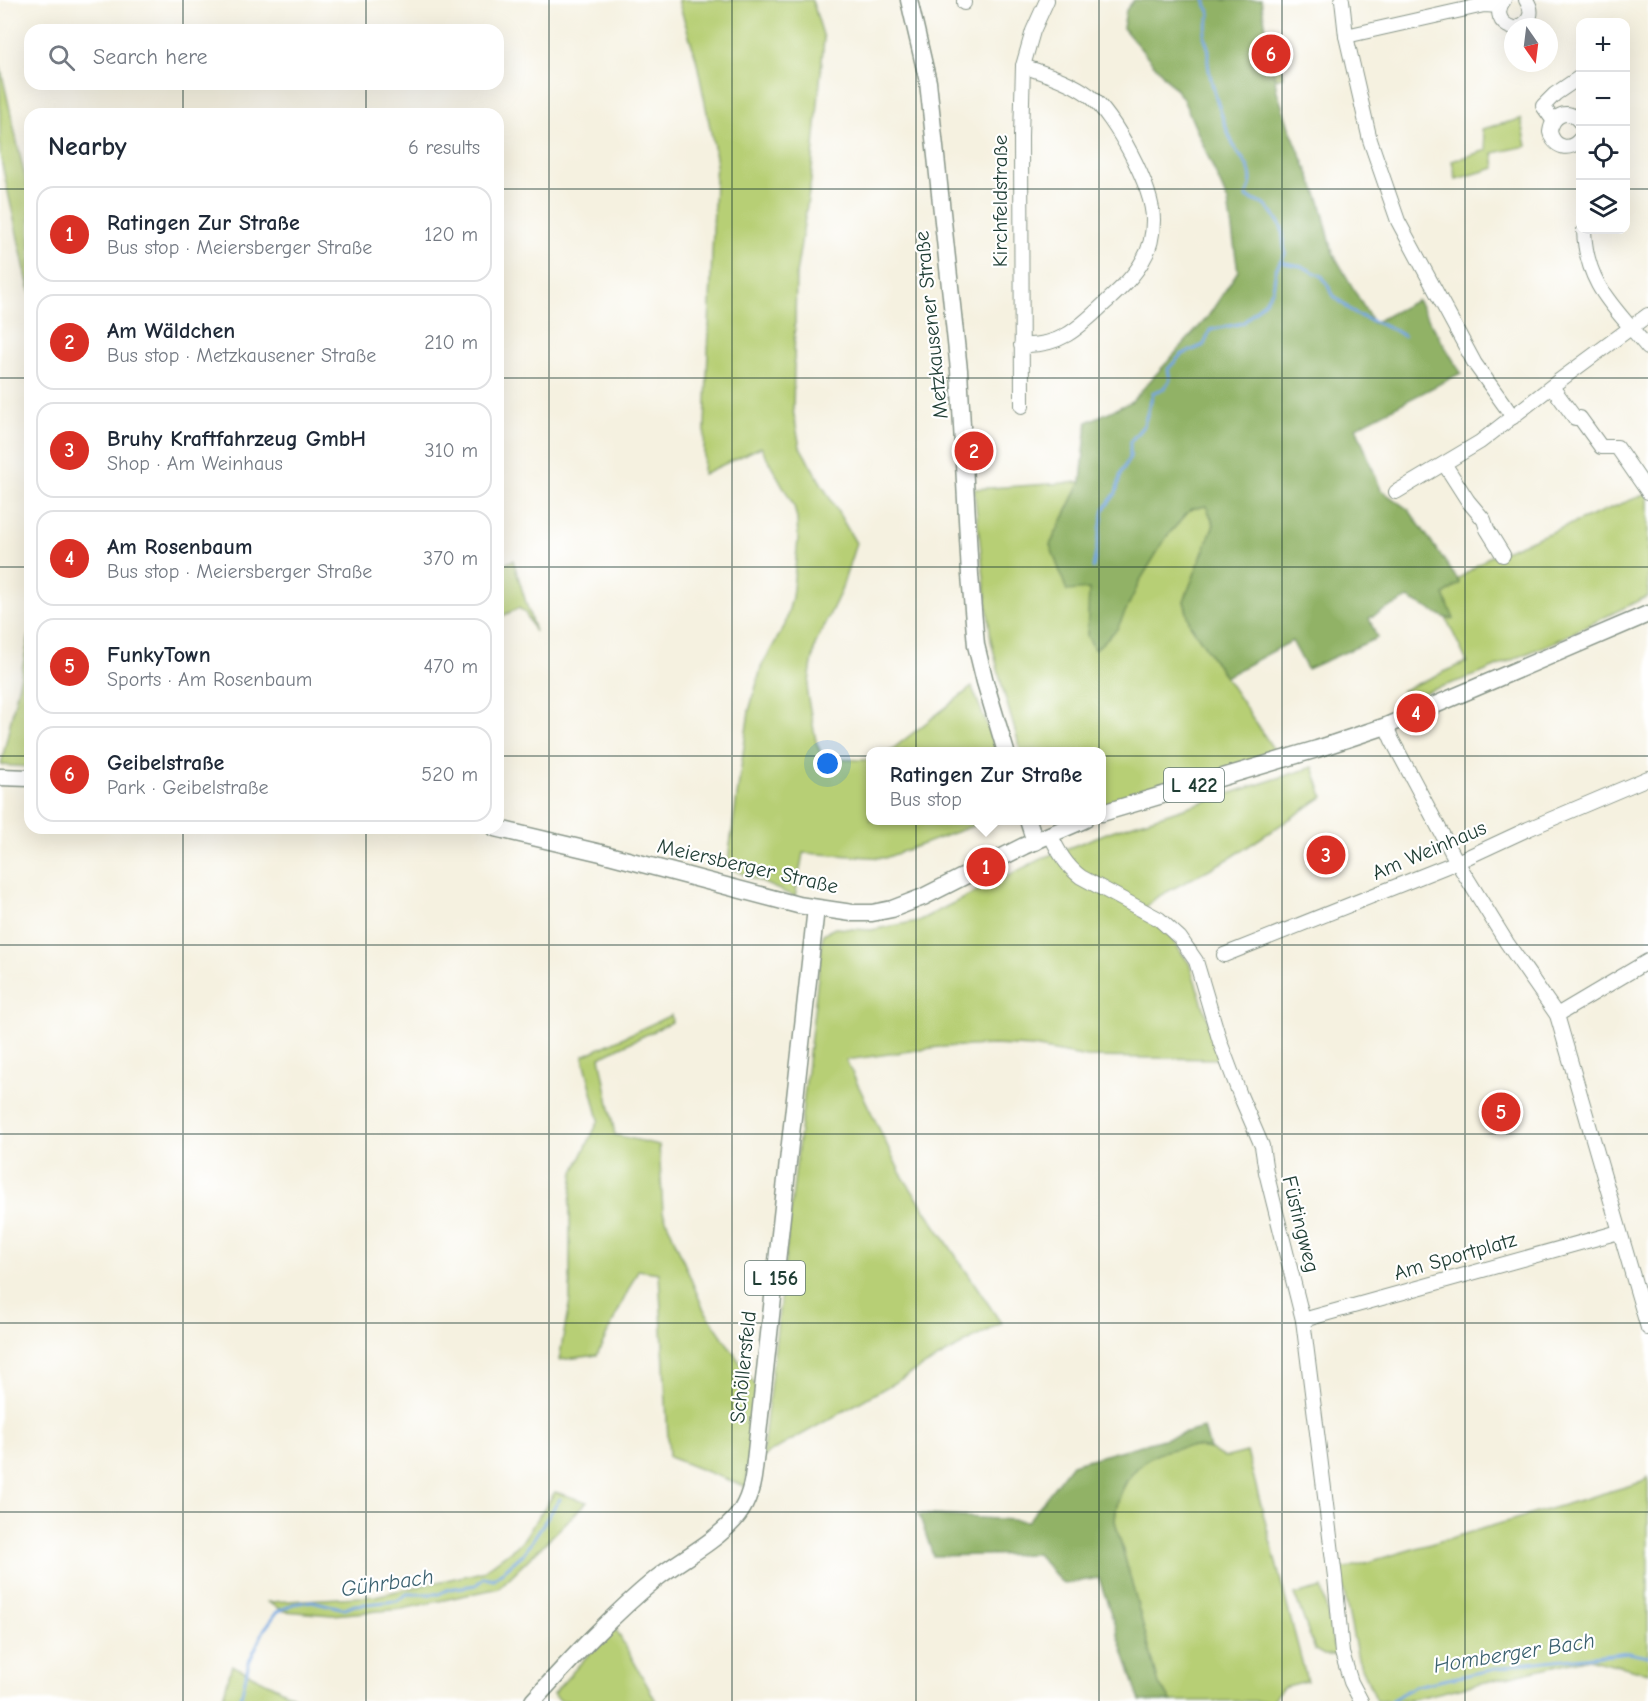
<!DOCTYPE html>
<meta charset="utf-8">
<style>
:root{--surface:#fff;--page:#f2f2f3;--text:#1f2937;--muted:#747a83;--line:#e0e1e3;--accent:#d93025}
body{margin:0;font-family:"Comic Neue",sans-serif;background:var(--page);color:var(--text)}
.controls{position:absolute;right:18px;top:18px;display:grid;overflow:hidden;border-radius:12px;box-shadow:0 6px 24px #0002}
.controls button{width:54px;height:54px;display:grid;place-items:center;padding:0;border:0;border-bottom:2px solid var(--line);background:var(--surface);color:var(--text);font:30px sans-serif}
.compass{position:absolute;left:1504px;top:18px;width:54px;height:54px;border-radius:50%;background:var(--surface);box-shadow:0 6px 24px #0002;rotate:166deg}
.you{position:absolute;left:828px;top:764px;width:21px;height:21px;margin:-15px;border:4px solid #fff;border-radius:50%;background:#1a73e8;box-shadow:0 0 0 9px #1a73e833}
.badge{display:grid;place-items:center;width:39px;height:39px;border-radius:50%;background:var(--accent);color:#fff;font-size:20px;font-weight:700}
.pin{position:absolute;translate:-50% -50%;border:3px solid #fff;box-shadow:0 2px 6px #0006}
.popup{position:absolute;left:866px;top:747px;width:240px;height:78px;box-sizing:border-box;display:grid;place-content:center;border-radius:12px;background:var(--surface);filter:drop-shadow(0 2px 4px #0005);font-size:20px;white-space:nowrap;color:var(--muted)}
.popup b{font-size:22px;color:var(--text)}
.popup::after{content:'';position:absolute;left:50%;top:100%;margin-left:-12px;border:12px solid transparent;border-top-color:var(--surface)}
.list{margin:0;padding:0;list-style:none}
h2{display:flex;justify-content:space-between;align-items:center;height:78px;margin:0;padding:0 24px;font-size:26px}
h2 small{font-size:20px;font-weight:400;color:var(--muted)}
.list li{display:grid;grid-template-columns:39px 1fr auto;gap:18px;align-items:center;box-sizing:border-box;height:96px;margin:0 12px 12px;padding:0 12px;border:2px solid var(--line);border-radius:18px}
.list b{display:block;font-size:22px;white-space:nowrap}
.list p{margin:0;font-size:20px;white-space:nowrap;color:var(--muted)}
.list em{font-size:20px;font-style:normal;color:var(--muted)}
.icon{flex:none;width:33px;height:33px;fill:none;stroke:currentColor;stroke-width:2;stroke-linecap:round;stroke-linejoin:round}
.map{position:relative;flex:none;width:1648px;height:1701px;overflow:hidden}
.search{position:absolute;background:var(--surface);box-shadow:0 6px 24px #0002;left:24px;top:24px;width:480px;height:66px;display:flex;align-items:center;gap:15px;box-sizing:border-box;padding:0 21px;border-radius:18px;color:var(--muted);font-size:22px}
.panel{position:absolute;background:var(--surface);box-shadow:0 6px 24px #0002;left:24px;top:108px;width:480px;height:726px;border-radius:18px}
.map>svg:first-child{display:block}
.green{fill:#b7cf74;stroke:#6b8654;stroke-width:1.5}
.forest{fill:#91b266;stroke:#58784d;stroke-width:1.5}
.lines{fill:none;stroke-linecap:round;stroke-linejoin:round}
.stream{stroke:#73a6df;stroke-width:3}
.minor-casing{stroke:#8a978a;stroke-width:16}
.major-casing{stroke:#8a978a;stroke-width:19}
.minor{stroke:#fff;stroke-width:14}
.major{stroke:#fff;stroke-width:16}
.grid{fill:none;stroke:#1f3d34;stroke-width:1.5;stroke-opacity:0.55}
.labels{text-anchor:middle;stroke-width:4.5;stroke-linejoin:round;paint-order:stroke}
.shield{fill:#fff;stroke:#627771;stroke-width:1.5}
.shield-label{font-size:20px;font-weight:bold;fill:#1f3d34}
.street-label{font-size:21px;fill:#1f3d34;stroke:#fff}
.water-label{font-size:22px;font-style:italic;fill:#3c6270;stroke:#fff}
</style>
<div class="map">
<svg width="1648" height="1701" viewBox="0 0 1648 1701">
<rect width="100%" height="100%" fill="#fff"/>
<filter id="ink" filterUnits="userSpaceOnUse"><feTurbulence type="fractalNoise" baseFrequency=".0167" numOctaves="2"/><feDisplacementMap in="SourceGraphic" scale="12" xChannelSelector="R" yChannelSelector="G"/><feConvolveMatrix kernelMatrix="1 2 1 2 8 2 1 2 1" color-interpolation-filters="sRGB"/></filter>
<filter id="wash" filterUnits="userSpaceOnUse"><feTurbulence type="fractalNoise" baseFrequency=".008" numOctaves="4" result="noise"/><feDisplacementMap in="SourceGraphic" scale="24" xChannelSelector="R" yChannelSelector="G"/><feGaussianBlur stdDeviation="1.35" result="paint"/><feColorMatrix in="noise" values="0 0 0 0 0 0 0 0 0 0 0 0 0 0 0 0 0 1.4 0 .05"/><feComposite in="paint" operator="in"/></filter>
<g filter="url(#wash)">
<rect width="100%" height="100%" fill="#f5f1e0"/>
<g class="green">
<polygon points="678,0 812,0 824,38 811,180 796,274 793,410 800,447 856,543 841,591 815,645 807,694 816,741 823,759 870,760 870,820 986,821 885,858 803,853 795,897 727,867 749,711 762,665 785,625 792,597 798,540 797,519 794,506 761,447 703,474 716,157 696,58"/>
<polygon points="1272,28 1283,77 1269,80 1259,31"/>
<polygon points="0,65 30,200 30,293 0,155"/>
<polygon points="1521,119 1527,146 1493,153 1495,168 1456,179 1452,161 1487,150 1482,129"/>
<polygon points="1081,482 1050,545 1090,589 1087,636 1142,577 1167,536 1191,509 1206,506 1214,524 1184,601 1190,624 1276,753 1102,808 1102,752 1021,751 1003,690 991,640 974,489"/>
<polygon points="1648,493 1648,596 1554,642 1479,674 1423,693 1401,691 1467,662 1446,618 1453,619 1444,595 1459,584 1457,580 1487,558"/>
<polygon points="513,560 535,632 525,613 519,608 498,618 498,567"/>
<polygon points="30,633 30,767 1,765"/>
<polygon points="972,687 997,751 890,751"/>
<polygon points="1313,767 1323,797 1232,857 1157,897 1140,912 1168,934 1189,963 1221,1059 1087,1057 1033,1047 994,1045 939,1047 846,1060 901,1174 1001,1323 762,1457 823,934 835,928 871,930 918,921 1045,857 1112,831"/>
<polygon points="671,1015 672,1022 600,1057 615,1135 659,1145 663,1212 703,1308 758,1389 746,1487 669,1457 659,1273 638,1270 597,1355 559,1360 570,1300 570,1203 574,1172 599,1120 583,1056"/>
<path d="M 1195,1446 L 1210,1449 L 1224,1458 L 1247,1452 L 1307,1681 L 1283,1687 L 1271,1701 L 1172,1701 L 1159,1685 L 1115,1521 C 1116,1494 1132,1464 1158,1453 C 1169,1448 1182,1448 1195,1446 Z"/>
<polygon points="1648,1477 1648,1673 1588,1658 1404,1701 1377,1701 1358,1659 1339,1568 1348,1568 1642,1482"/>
<polygon points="555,1492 587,1502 499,1588 402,1609 332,1615 284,1611 268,1602 375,1596 482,1572 521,1543"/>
<polygon points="1322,1588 1334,1646 1336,1655 1324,1655 1315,1650 1295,1595"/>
<polygon points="614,1626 656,1701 561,1701 553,1694"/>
<polygon points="232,1665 303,1701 222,1701"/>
</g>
<g class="forest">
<polygon points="1134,0 1261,0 1277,91 1288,124 1320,201 1333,253 1373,323 1417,300 1461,373 1356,427 1381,490 1409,510 1460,583 1444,595 1454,619 1446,618 1408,598 1369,618 1377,638 1307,669 1292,641 1225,677 1190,624 1184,601 1214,524 1206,506 1191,509 1167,536 1142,577 1117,629 1095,650 1087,636 1089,589 1067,591 1050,545 1081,482 1087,422 1131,402 1207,318 1238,271 1228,202 1182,97 1123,28 1126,10"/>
<path d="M 1204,1428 L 1210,1449 C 1160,1439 1117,1469 1115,1521 L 1159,1685 L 1172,1701 L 1140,1701 L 1099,1578 L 1063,1584 L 1037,1554 L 933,1556 L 919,1514 L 1028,1521 L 1072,1464 Z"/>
</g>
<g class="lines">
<g class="stream">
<polyline points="1280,262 1301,266 1322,276 1334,296 1355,314 1392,329 1404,336"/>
<path d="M 1093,568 L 1104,509 L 1116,493 L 1121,473 L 1130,457 L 1130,442 L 1144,425 L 1153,393 L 1163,389 L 1170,380 L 1168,369 L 1181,355 L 1204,345 L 1210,330 L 1243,323 L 1265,301 L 1273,289 L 1276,269 L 1285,254 L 1282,228 L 1273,213 L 1265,205 L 1246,197 C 1250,187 1253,180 1249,170 C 1247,163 1240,156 1236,150 C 1228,136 1202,64 1209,51 L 1204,35 L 1210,15 L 1205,0"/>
<polyline points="240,1701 249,1662 264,1630 277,1612 293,1604 312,1601 345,1609 355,1605 397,1601 407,1594 439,1594 449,1589 476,1585 484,1577 494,1579 523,1554 560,1499"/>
<polyline points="1390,1701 1415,1686 1519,1664 1629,1652 1648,1656"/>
</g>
</g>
</g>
<g filter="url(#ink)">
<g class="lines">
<defs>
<g id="minor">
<polyline points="1342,0 1346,36 1370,140 1398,221 1475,364 1513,417"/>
<path d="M 1504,0 C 1495,11 1499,24 1513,28"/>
<polyline points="964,3 964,0"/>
<path d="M 1519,27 C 1531,21 1534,11 1526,0"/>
<polyline points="1346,36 1484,5 1500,6"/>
<polyline points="1553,120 1543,106 1555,94 1580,77"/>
<path d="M 1580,122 C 1568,107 1552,115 1550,132 C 1554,148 1570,152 1580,139"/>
<path d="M 1584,230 C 1586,286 1615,307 1648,348"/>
<path d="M 1021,345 C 1059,347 1078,329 1104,304 C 1118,291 1134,277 1143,260 C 1150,249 1153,233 1153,220 C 1153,187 1115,117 1090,96 C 1071,81 1045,74 1023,66"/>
<polyline points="1552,387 1575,418 1580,418 1601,447 1617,447 1648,492"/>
<polyline points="1022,406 1021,136 1023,66 1033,31 1047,0"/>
<polyline points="1445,465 1468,501 1484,520 1487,529 1503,555"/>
<polyline points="1396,492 1480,442 1556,383 1648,315"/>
<polyline points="1386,726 1392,740 1457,862 1507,943 1557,1015 1648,1328"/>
<path d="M 1050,834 C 1058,851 1066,866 1081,877 L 1159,919 L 1180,938 L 1196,961 L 1220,1042 L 1240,1095 L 1262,1146 L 1266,1172 L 1303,1320 L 1335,1577 L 1342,1653 L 1351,1682 L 1361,1701"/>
<polyline points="1224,955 1457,862 1528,829 1648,778"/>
<polyline points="1557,1015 1648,961"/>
<polyline points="1303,1320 1619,1232"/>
</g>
<g id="major">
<polyline points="909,0 928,82 959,370 970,575 976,645 985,682 1006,752"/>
<polyline points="0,777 30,778"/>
<polyline points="1102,813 1317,749 1386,726 1648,614"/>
<polyline points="1028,820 1035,842"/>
<polyline points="495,828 601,853 798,905 852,913 872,913 892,909 923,897 1024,846 1084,820"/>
<path d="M 533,1701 C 572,1658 612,1615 657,1578 C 681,1559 712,1544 734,1520 C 747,1506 752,1489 754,1470 L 816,908"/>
</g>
</defs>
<use href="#minor" class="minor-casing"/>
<use href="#major" class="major-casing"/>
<use href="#minor" class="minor"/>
<use href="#major" class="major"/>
</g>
</g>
<path class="grid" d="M 183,0 L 183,30M 366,0 L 366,30M 549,0 L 549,1701M 732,0 L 732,1701M 916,0 L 916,1701M 1099,0 L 1099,1701M 1282,0 L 1282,1701M 1465,0 L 1465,1701M 183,84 L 183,114M 366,84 L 366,114M 0,189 L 30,189M 498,189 L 1580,189M 1626,189 L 1648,189M 0,378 L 30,378M 498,378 L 1648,378M 0,567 L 30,567M 498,567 L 1648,567M 0,756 L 30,756M 498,756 L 1648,756M 183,828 L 183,1701M 366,828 L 366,1701M 0,945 L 1648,945M 0,1134 L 1648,1134M 0,1323 L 1648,1323M 0,1512 L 1648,1512"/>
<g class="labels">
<g class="shield">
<rect x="1164" y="768" width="60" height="34" rx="4.5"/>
<rect x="745" y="1261" width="60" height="34" rx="4.5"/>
</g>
<g class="shield-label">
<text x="1194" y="792">L 422</text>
<text x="775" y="1285">L 156</text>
</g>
<g class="street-label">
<text transform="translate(1000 201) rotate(-90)" y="7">Kirchfeldstraße</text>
<text transform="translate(931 325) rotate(-96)" y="7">Metzkausener Straße</text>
<text transform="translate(1429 850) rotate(-23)" y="7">Am Weinhaus</text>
<text transform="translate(748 866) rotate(13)" y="7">Meiersberger Straße</text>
<text transform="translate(1301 1224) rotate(76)" y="7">Füstingweg</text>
<text transform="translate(1455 1256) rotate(-16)" y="7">Am Sportplatz</text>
<text transform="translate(743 1367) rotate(-84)" y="7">Schöllersfeld</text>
</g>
<g class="water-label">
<text transform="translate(387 1582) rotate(-8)" y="8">Gührbach</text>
<text transform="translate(1514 1652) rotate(-9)" y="8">Homberger Bach</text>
</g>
</g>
</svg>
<div class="controls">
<button>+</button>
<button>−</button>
<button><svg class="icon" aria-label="locate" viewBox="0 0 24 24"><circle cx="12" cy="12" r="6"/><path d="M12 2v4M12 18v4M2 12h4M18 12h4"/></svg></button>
<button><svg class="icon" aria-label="layers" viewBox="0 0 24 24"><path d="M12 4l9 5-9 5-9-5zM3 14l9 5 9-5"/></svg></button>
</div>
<svg class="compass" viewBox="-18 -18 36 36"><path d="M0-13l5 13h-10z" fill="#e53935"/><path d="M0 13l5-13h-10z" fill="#747a83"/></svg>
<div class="you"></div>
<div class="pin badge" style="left:986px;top:867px">1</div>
<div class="popup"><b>Ratingen Zur Straße</b>Bus stop</div>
<div class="pin badge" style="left:974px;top:451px">2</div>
<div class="pin badge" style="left:1326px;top:855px">3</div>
<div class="pin badge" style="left:1416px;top:713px">4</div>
<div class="pin badge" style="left:1501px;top:1112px">5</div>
<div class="pin badge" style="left:1271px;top:54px">6</div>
<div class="search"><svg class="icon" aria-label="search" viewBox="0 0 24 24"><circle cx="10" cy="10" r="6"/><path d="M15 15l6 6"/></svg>Search here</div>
<section class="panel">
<h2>Nearby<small>6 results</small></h2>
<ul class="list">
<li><span class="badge">1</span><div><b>Ratingen Zur Straße</b><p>Bus stop · Meiersberger Straße</p></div><em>120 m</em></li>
<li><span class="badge">2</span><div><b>Am Wäldchen</b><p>Bus stop · Metzkausener Straße</p></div><em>210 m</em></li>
<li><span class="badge">3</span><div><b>Bruhy Kraftfahrzeug GmbH</b><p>Shop · Am Weinhaus</p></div><em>310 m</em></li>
<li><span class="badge">4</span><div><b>Am Rosenbaum</b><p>Bus stop · Meiersberger Straße</p></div><em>370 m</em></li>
<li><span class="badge">5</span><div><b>FunkyTown</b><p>Sports · Am Rosenbaum</p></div><em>470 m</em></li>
<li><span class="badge">6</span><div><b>Geibelstraße</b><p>Park · Geibelstraße</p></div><em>520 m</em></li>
</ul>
</section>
</div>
